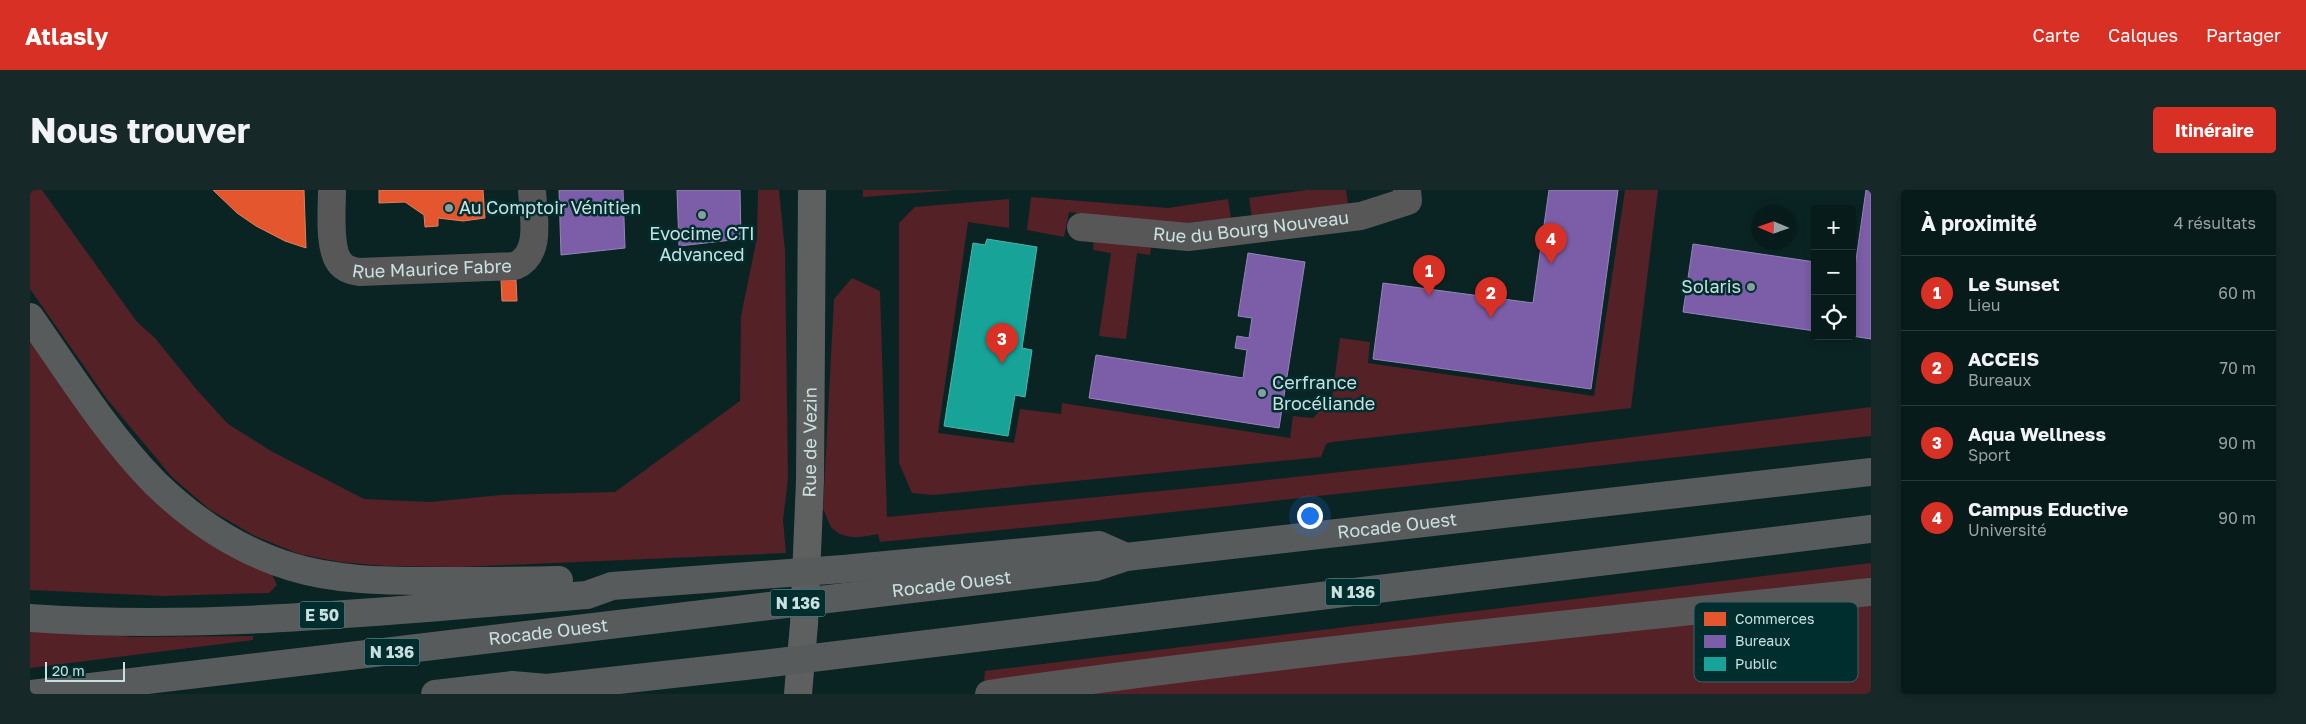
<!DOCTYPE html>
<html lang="fr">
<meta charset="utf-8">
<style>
:root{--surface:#081b1b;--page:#162828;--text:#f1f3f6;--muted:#98a1a3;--line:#29393a;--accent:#d93025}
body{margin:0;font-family:"Golos Text",sans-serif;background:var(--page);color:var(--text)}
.controls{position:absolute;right:15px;top:15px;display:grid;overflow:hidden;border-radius:5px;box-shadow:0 2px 8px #0003}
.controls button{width:45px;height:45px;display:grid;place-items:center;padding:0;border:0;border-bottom:1px solid var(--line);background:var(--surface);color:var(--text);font:25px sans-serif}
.compass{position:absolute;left:1721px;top:15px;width:45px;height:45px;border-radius:50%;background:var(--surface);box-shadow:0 2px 8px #0003;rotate:272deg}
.scale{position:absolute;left:15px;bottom:12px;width:80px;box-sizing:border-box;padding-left:5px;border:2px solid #cae0e0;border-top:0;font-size:14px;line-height:18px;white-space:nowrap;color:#cae0e0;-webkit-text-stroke:4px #002e2f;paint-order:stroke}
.you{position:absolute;left:1279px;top:325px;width:18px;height:18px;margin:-12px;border:4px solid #fff;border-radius:50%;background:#1a73e8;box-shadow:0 0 0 8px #1a73e833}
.badge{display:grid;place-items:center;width:32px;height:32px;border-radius:50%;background:var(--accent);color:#fff;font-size:16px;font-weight:700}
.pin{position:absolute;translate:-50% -41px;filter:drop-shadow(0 1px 2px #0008)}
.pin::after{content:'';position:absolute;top:26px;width:18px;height:15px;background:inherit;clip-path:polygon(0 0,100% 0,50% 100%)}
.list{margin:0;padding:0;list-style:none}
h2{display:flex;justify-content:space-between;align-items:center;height:65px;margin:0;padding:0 20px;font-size:21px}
h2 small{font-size:16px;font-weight:400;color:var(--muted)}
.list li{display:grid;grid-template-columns:32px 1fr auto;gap:15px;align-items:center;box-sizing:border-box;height:75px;padding:0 20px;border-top:1px solid var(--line)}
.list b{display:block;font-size:19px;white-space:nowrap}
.list p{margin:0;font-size:16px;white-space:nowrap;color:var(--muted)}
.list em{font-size:16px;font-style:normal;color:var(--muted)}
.icon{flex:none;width:28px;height:28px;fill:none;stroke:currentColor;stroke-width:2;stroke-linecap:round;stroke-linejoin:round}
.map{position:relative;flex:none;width:1841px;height:504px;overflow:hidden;border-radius:5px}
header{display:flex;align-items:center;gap:30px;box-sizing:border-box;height:70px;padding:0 25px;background:var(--accent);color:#fff}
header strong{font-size:24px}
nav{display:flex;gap:28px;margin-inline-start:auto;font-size:18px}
.intro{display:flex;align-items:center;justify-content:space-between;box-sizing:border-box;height:120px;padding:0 30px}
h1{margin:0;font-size:35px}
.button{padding:12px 22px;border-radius:5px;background:var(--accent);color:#fff;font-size:18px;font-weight:700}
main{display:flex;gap:30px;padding:0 30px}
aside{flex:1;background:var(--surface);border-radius:5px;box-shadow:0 2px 8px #0003}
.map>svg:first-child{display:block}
.green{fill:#542127}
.shops{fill:#e4572e;stroke:#dc8063}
.offices{fill:#7b5ea7;stroke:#9385b8}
.public{fill:#17a398;stroke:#4db5ae}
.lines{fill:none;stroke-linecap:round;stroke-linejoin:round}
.minor{stroke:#585757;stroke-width:28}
.major{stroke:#5e6060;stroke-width:28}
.highway{stroke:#585b5c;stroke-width:28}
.poi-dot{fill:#879e9e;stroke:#002e2f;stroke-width:2}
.labels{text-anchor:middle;stroke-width:5;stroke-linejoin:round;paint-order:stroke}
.shield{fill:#002e2f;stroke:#8dabab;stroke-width:1}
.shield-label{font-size:16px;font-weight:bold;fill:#cae0e0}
.poi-label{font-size:18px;fill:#cae0e0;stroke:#002e2f;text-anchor:start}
.street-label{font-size:18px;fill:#cae0e0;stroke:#002e2f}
.key{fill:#002e2f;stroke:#3d6364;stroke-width:1}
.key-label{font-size:14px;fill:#cae0e0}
</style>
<header>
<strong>Atlasly</strong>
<nav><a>Carte</a><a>Calques</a><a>Partager</a></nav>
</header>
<div class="intro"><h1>Nous trouver</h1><a class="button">Itinéraire</a></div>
<main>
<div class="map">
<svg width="1841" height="504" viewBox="0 0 1841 504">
<rect width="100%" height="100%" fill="#0a2424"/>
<g class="green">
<polygon points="0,0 12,0 107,132 125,148 167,200 198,234 241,261 334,309 400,312 471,305 585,302 710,211 711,126 727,48 728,0 749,0 755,61 758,289 753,330 756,363 430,377 355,376 310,372 269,364 223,345 179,319 142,287 77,209 0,99"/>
<polygon points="833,0 925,0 833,7"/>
<polygon points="1277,0 1316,0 1318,14 1222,28 1219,8"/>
<polygon points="1595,0 1628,0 1601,218 1302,252 1296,254 1291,267 903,305 882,303 869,273 869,33 885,17 979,9 979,38 938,32 908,243 984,253 990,219 1031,224 1032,213 1260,248 1263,226 1283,228 1302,208 1310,148 1340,152 1338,173 1564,206"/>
<polygon points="1001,7 1138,18 1198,9 1201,29 1142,34 1039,22 1034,47 997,40"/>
<polygon points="1064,49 1121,57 1120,65 1107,63 1096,149 1069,146 1081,63 1063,60"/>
<path d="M 822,88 L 850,101 L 857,327 L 1193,295 L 1437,268 L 1841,217 L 1841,246 L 1032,334 L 850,352 L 848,344 C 833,347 814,351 802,338 C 798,333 796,324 793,319 L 804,109 Z"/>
<polygon points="0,141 54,218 240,380 247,395 239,403 134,406 0,400"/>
<polygon points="1841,373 1841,504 953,504 955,481"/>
<polygon points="0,440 105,447 223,446 223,450 0,478"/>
</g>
<g class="shops">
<polygon points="183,0 274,0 276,58 255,51 226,36 207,23"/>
<polygon points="349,0 453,0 455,28 433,31 408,28 408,36 395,37 394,25 375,12 349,13"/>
<polygon points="471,90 486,90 487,111 472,111"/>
</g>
<g class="offices">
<polygon points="529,0 593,0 595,58 531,65"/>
<polygon points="647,0 710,0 711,49 649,56"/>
<polygon points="1519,0 1588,0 1561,199 1343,169 1353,93 1503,113"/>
<polygon points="1836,0 1841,0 1841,149 1822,146 1822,77 1825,77"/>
<polygon points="1663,54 1785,72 1785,141 1653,122"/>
<polygon points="1218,63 1275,72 1249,238 1059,208 1066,165 1213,188 1217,160 1205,158 1207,146 1219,148 1222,128 1208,126"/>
</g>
<polygon class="public" points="957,49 1007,57 992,158 1002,160 995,207 985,205 978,246 914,236 943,53 955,55"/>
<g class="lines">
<g class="minor">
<path id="s1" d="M 302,0 C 302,18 298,61 311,74 C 315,79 322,81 329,82 L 485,76 C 513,64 503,25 502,0"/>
<path id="s2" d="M 1051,37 L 1158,47 L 1331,26 L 1378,11 L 1377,0"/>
<path d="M 959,504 C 1252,463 1546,433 1841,402"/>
</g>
<path class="major" id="s3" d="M 768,504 L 774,434 L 780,291 L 782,0"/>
<g class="highway">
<path d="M 0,127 C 39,183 77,244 125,293 C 164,331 209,361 262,377 C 305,390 352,391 396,391 C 440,391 484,391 529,390"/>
<path d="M 0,428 C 185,441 372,419 557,405 L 582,396 L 813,379 L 1069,355 L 1096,367"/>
<path id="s4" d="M 0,504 L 1066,377 L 1096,367 L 1841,282"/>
<polyline points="405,504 482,495 517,498 724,475 1841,339"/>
</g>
</g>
<g class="poi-dot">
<circle cx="419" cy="18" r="5"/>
<circle cx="672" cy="25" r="5"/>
<circle cx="1721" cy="97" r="5"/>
<circle cx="1232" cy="203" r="5"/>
</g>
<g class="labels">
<g class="shield">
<rect x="1295.5" y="388.5" width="55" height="27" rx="4"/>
<rect x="740.5" y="399.5" width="55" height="27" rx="4"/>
<rect x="269.5" y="411.5" width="45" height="27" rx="4"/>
<rect x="334.5" y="448.5" width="55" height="27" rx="4"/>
</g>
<g class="shield-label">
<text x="1323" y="408">N 136</text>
<text x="768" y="419">N 136</text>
<text x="292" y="431">E 50</text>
<text x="362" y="468">N 136</text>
</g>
<g class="poi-label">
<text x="429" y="24">Au Comptoir Vénitien</text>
<text x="672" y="50" text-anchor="middle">Evocime CTI<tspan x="672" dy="21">Advanced</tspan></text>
<text x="1711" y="103" text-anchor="end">Solaris</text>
<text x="1242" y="199">Cerfrance<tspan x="1242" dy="21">Brocéliande</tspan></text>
</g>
<g class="street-label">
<text dy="6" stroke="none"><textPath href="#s2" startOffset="171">Rue du Bourg Nouveau</textPath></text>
<text dy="6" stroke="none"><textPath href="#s1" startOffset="169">Rue Maurice Fabre</textPath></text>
<text dy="6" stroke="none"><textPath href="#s3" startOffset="252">Rue de Vezin</textPath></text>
<text dy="6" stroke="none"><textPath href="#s4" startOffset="1378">Rocade Ouest</textPath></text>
<text dy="6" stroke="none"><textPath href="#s4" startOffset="928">Rocade Ouest</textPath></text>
<text dy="6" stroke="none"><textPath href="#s4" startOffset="522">Rocade Ouest</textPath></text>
</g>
</g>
<rect x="1664" y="412" width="164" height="80" rx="8" class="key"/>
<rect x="1674" y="422" width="22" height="14" fill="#e4572e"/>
<rect x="1674" y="445" width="22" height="13" fill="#7b5ea7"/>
<rect x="1674" y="467" width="22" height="14" fill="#17a398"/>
<g class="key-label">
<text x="1705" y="434">Commerces</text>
<text x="1705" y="456">Bureaux</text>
<text x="1705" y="479">Public</text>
</g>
</svg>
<div class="controls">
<button>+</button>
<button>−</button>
<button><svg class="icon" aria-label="locate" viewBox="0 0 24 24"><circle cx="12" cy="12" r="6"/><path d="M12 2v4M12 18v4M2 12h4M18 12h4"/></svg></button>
</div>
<svg class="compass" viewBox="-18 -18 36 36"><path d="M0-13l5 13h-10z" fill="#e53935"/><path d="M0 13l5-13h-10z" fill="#98a1a3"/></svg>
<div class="scale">20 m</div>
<div class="you"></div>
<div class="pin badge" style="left:1399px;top:106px">1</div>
<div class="pin badge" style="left:1461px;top:128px">2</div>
<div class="pin badge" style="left:972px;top:174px">3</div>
<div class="pin badge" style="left:1521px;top:74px">4</div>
</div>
<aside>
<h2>À proximité<small>4 résultats</small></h2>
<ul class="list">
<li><span class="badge">1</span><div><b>Le Sunset</b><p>Lieu</p></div><em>60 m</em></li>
<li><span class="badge">2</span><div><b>ACCEIS</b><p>Bureaux</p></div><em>70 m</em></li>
<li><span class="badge">3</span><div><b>Aqua Wellness</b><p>Sport</p></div><em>90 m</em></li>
<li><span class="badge">4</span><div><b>Campus Eductive</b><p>Université</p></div><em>90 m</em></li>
</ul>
</aside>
</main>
